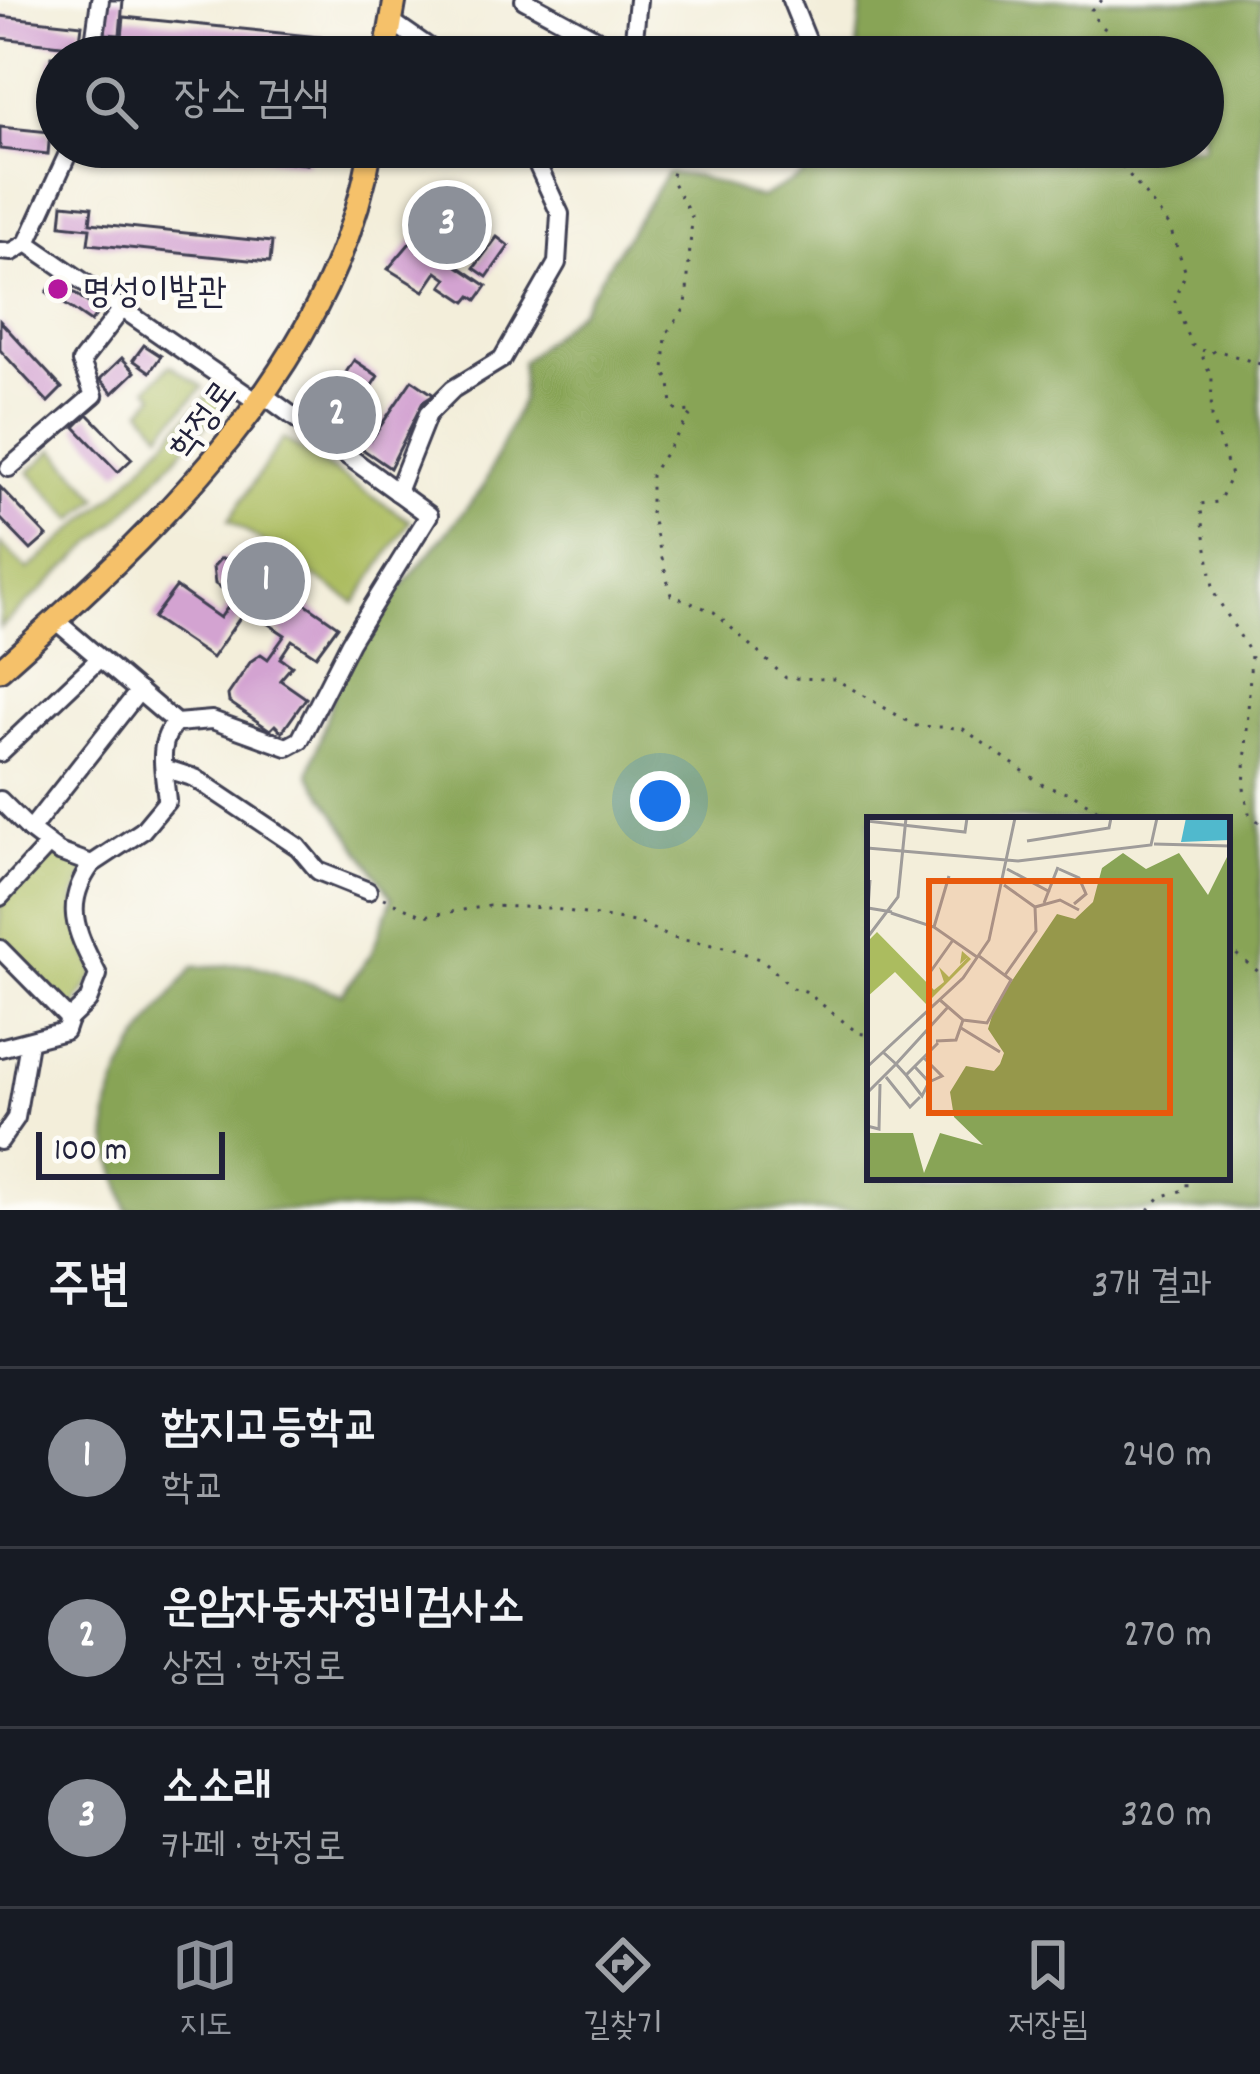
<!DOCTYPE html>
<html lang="ko">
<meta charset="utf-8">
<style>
:root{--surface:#171b24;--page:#242831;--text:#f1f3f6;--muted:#9ea1a6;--line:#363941;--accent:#8c9099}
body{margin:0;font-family:Dekko,"Poor Story",sans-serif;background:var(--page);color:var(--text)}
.scale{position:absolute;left:36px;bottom:30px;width:189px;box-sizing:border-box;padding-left:12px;border:6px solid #22223b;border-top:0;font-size:33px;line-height:42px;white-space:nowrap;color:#22223b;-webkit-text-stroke:9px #fdfcf7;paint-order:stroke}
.you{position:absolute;left:660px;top:801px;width:42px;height:42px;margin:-30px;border:9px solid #fff;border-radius:50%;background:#1a73e8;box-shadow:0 0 0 18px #1a73e833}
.badge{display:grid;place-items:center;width:78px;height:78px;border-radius:50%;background:var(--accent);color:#fff;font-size:39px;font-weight:700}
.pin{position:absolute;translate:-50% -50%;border:6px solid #fff;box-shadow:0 3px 12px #0006}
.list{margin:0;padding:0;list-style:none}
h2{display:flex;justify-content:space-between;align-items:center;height:156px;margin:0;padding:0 48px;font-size:51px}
h2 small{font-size:39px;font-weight:400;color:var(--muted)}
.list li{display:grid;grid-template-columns:78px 1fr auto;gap:36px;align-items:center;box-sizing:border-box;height:180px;padding:0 48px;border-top:3px solid var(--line)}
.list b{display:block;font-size:45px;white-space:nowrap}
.list p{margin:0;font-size:39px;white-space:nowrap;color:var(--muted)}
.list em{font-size:39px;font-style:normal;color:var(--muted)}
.icon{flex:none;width:66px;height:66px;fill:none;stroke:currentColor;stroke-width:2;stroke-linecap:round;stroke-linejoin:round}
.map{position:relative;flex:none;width:1260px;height:1210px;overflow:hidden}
.search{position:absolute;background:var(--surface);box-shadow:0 3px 9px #0004;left:36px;right:36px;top:36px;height:132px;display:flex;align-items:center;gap:30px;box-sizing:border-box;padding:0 42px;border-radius:66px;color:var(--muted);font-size:45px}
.sheet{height:696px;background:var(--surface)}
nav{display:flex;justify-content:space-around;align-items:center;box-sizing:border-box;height:168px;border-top:3px solid var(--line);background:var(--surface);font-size:33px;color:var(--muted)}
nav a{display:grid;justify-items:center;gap:6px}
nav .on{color:var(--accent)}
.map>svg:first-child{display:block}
.green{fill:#abbc5f;stroke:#666f4d;stroke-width:3}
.forest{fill:#88a456;stroke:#556348;stroke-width:3;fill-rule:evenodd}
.building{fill:#d3a3d1}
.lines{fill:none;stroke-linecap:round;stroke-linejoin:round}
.minor-casing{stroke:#414153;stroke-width:22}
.major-casing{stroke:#414153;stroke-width:27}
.path{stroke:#414153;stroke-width:3;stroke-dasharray:3 9;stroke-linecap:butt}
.minor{stroke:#fff;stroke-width:16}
.major{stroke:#f5c16b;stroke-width:21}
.poi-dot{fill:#b5179e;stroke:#fdfcf7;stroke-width:4.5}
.labels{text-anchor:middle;stroke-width:9;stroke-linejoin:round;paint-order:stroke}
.poi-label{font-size:36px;fill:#22223b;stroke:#fdfcf7;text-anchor:start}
.street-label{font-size:36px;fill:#22223b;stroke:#fdfcf7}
.inset-road{fill:none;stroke:#9f9c9a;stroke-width:3}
.view{fill:#e8590c;fill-opacity:0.15;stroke:#e8590c;stroke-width:6}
.inset-edge{fill:none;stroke:#22223b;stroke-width:6}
</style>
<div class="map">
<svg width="1260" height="1210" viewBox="0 0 1260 1210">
<rect width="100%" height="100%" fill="#fdfcf7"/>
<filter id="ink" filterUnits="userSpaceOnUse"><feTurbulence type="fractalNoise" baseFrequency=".00833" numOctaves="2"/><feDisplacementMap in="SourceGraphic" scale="24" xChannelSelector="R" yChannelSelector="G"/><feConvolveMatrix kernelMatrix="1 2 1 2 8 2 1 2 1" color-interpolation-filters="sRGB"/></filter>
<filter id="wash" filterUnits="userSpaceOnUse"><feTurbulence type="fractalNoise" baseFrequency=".004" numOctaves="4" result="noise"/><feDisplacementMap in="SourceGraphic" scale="48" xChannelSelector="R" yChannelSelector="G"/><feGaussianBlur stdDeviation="2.7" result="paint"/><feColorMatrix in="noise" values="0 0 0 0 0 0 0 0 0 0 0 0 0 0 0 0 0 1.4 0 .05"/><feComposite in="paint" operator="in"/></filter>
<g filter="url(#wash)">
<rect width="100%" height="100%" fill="#f3eeda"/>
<g class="green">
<polygon points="170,365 203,387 161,433 142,409 155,395 148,388"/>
<polygon points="213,389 221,409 119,519 0,628 0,543 28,570 119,491"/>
<polygon points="283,438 410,521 355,603 229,520"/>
<polygon points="54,449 99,498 74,520 29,472"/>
<polygon points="49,852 88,867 74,899 95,974 70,1014 0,943 0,903"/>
</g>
<path class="forest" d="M 862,0 L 1260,0 L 1260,1210 L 127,1210 C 121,1186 112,1162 108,1138 C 100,1077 159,1012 193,967 L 251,964 L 342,994 L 371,954 L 392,898 L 309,774 L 346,655 L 482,489 L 522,399 L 522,362 L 580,310 L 667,173 L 697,176 L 760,198 L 801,176 L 825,147 L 1203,147 L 1203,57 L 856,57 ZM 870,820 L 1227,820 L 1227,1177 L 870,1177 Z"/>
<g id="blocks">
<g class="building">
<polygon points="108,0 123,0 120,35 105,34"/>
<polygon points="0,16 82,25 79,47 0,38"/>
<polygon points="124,17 330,38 328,57 122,37"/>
<polygon points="104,39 118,41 117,57 102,57"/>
<polygon points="51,56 57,56 57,98 48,97"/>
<polygon points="0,127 50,132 48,154 0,149"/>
<polygon points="170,147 309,147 307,164"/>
<polygon points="452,202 465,211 438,247 425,237"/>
<polygon points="63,204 92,207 90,223 272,242 270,262 88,244 90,228 61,225"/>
<polygon points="471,227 483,235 466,260 454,252"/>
<polygon points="415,237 487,286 477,300 471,296 466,302 442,286 447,279 437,272 424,291 388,269"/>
<polygon points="497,237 509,246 487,277 474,268"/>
<polygon points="56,279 99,311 91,322 47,292"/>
<polygon points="0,321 62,388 48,402 0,350"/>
<polygon points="144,345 161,356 150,372 133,360"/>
<polygon points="122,358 135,372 113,393 100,379"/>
<polygon points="354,360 378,376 367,393 343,377"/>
<polygon points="412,380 434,395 423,402 390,468 304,409 318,388 363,419 356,429 371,440"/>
<polygon points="88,414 132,459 118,472 75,427"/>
<polygon points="0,487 47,536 31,550 0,518"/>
<polygon points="234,558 252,576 267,577 338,626 316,656 292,640 280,658 292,666 280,680 306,698 282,732 275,725 270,730 229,702 228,695 251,661 261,654 268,659 285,635 246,609 212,658 153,618 176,587 220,618 235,597 215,584 213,567 220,559"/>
</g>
</g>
</g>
<g filter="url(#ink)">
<use href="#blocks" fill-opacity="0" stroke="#414153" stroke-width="3"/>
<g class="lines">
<defs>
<g id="minor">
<polyline points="524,0 630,57"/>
<polyline points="791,0 814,57"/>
<polyline points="391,21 443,57"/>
<polyline points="92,57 100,0"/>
<polyline points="632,57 638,0"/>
<polyline points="673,147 708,152"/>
<polyline points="782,147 785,151"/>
<polyline points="27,243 71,147"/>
<polyline points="0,251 12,252 27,243 256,401"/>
<polyline points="9,468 94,395 81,362 122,309"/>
<polyline points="397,492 428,414 453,389 502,359 557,263 560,214 538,166 549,147"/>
<polyline points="56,621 176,723 212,720 287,747 300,740 350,642 429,515 261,393"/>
<polyline points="0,753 98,660"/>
<polyline points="164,768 195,778 298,847 318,871 368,891"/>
<polyline points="0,800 30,830 139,691"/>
<path d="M 30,830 L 59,852 L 92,864 L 142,831 L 167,801 C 165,776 155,742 176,723"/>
<polyline points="0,897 48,845"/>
<polyline points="0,949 69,1019 65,1031 0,1048"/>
<path d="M 69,1019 L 88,1001 L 98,975 C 77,933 61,906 92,864"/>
<polyline points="0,1141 16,1118 29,1042"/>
</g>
<g id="major">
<polyline points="385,57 395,0"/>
<path d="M 0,670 C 156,531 335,365 371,147"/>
</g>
</defs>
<use href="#minor" class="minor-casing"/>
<use href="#major" class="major-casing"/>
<g class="path">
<path d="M 1102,0 L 1091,10 C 1098,31 1124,36 1129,57"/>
<polyline points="1107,147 1169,225 1186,273 1174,299 1192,345 1204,351"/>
<polyline points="676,161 671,179 692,217 686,307 666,334 664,372 670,381 672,407 678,412 693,411 651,475 651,513 671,595 714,612 786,678 835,679 916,726 962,728 1046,787 1071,793 1114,820"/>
<polyline points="1260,364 1216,350 1203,358 1212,377 1211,417 1231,475 1219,502 1200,504 1214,593 1251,654 1244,788 1249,813 1260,823"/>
<polyline points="383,898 424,916 489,906 549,908 640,923 672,938 730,948 764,961 792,988 805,991 858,1033 870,1035"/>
<polyline points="1227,947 1260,973"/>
<polyline points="1149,1210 1160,1197 1187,1189 1187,1177"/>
</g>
<use href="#minor" class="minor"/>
<use href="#major" class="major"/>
</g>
</g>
<circle class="poi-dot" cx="58" cy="289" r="12"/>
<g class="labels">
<g class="poi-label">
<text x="82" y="302">명성이발관</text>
</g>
<g class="street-label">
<text transform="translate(201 418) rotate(-54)" y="13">학정로</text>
</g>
</g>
<g transform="translate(867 817)">
<rect width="363" height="363" fill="#f3eeda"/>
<path d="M 10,115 L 67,173 L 77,165 L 72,150 L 82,160 L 101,140 L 93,147 L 95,134 L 104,142 L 59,187 L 28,155 L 0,180 L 0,125 Z" fill="#abbc5f"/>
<path d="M 363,34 L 363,362 L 0,362 L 0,316 L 46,316 L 57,356 L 73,316 L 116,328 L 87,300 L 83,275 L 99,249 L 127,254 L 133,247 L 137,236 L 121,212 L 128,189 L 190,97 L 208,102 L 226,85 L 235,51 L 256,36 L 279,52 L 312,36 L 341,78 Z" fill="#88a456"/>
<path d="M 319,1 L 361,1 L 363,23 L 314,25 Z" fill="#50b9cd"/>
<path class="inset-road" d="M 0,4 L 98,15 L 100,1M 160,24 L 242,11 L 244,1M 287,27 L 363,29M 0,31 L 151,44 L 284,28 L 290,1M 140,52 L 183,75M 192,52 L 212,61 L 219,77 L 207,87M 3,63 L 1,91 L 25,95M 137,68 L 168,90 L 193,83 L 212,93M 177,86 L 191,50M 24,96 L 67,110 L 110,140M 67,110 L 82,59M 0,121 L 31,80 L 39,1M 64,154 L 86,123M 138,158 L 169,114 L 168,90M 73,183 L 96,203 L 120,206 L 144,163 L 112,139M 94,211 L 133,235M 69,224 L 89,223 L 96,203M 71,226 L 39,258 L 29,247 L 81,190M 57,241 L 75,259 L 62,265M 0,250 L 96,161 L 122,123 L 148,1M 39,258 L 55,279 L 62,265 L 48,250M 19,260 L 43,290 L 53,280M 0,276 L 29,247 L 17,236M 0,309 L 12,312 L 13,267"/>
<path class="view" d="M 62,64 L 303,64 L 303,296 L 62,296 Z"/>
<rect width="363" height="363" class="inset-edge"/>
</g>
</svg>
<div class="scale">100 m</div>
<div class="you"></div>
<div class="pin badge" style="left:266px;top:581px">1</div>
<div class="pin badge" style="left:337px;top:415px">2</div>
<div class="pin badge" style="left:447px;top:225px">3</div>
<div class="search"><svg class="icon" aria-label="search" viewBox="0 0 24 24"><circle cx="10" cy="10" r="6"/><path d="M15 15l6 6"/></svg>장소 검색</div>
</div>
<section class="sheet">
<h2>주변<small>3개 결과</small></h2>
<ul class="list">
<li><span class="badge">1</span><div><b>함지고등학교</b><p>학교</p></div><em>240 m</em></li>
<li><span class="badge">2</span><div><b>운암자동차정비검사소</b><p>상점 · 학정로</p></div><em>270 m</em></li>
<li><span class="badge">3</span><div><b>소소래</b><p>카페 · 학정로</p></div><em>320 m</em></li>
</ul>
</section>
<nav>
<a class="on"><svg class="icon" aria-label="map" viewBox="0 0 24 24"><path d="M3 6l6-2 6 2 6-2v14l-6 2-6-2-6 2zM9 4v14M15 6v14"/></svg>지도</a>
<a><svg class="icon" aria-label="directions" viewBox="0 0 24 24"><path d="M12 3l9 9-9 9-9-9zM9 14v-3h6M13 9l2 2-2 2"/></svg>길찾기</a>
<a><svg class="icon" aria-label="saved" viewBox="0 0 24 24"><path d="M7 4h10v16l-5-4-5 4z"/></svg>저장됨</a>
</nav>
